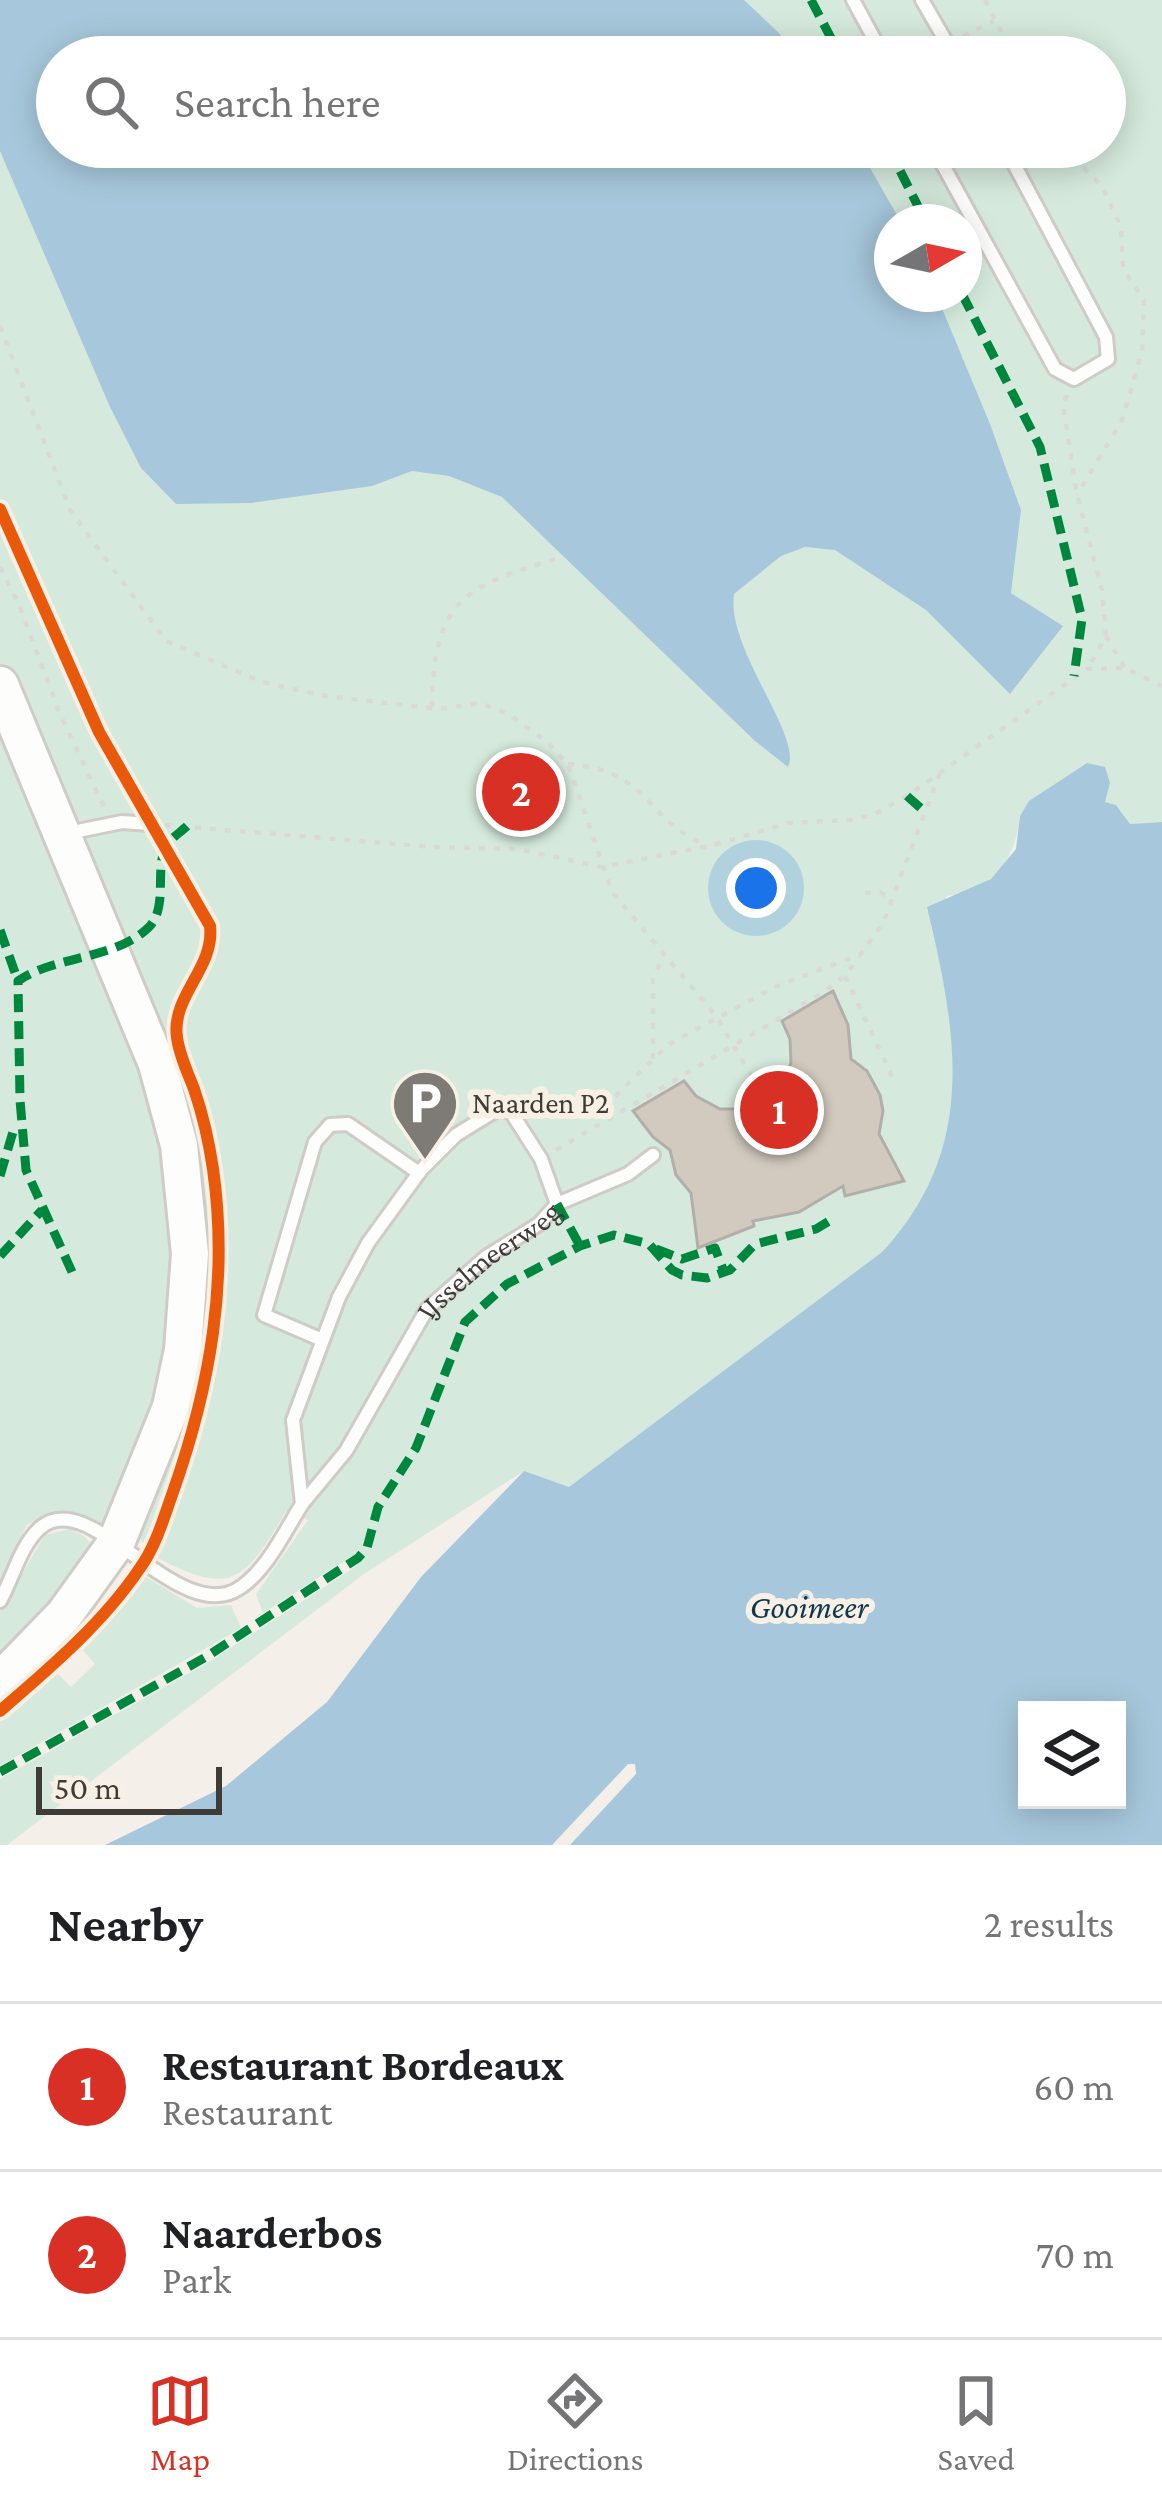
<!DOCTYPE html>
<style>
:root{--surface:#fff;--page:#f2f2f2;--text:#202124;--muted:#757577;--line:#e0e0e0;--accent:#d93025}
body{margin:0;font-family:"Crimson Pro",serif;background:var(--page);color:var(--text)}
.controls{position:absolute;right:36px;bottom:36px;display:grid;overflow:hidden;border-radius:0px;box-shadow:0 6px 30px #0003}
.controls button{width:108px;height:108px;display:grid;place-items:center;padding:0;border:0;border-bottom:3px solid var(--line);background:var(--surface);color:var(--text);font:60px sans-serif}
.compass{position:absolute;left:874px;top:204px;width:108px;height:108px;border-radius:50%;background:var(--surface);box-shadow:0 6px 30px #0003;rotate:81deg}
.scale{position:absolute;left:36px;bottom:30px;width:186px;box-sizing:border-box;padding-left:12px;border:6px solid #3f3c38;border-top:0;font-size:33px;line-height:42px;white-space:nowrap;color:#3f3c38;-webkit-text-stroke:9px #f8f0e5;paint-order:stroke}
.you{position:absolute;left:756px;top:888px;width:42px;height:42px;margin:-30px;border:9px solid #fff;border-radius:50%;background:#1a73e8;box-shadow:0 0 0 18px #1a73e833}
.badge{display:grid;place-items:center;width:78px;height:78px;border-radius:50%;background:var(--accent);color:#fff;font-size:39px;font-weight:700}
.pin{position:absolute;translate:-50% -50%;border:6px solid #fff;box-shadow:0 3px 12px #0006}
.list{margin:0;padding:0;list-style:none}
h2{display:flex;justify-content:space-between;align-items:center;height:156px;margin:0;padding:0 48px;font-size:51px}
h2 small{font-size:39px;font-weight:400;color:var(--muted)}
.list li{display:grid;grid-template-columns:78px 1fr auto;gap:36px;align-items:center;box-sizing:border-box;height:168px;padding:0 48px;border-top:3px solid var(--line)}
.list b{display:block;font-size:45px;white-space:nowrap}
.list p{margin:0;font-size:39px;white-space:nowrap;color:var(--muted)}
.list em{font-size:39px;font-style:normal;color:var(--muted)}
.icon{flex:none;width:66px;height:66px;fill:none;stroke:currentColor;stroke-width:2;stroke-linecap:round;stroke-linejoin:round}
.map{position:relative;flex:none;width:1162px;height:1845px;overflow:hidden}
.search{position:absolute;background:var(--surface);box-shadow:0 6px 30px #0003;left:36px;right:36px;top:36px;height:132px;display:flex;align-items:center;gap:30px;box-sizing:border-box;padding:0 42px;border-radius:66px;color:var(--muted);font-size:45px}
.sheet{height:492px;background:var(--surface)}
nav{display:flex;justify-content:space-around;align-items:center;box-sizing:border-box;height:168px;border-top:3px solid var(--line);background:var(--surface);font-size:33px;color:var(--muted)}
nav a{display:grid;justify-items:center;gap:6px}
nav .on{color:var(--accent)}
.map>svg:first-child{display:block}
.green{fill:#d5eadc;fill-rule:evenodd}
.water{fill:#a7c8dc;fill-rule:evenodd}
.pier{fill:#f4efe9}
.building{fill:#d2cabe;stroke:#b2afaa;stroke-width:3}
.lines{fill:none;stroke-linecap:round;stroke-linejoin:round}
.lane-casing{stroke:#cfcbc7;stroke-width:18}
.secondary-casing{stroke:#cfcbc7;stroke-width:42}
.path{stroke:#dad9d7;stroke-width:4.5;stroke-dasharray:6 9;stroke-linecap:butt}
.lane{stroke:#fdfdfc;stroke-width:12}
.secondary{stroke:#fdfdfc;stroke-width:36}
.quiet{stroke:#00873e;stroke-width:9;stroke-dasharray:18 9;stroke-linecap:butt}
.cycleway-casing{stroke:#f8f0e5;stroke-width:20}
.cycleway{stroke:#e8590c;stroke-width:12}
.labels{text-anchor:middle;stroke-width:12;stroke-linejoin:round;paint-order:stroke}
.poi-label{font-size:30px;fill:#3f3c38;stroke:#f8f0e5;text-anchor:start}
.street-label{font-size:30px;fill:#3f3c38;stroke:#f8f0e5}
.water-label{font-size:33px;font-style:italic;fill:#0e384e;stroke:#f8f0e5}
</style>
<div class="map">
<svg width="1162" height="1845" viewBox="0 0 1162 1845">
<rect width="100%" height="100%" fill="#f4efe9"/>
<g class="green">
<path d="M 0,0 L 1162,0 L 1162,822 L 1130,824 L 1116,805 L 1020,816 C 1014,863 995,887 947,896 L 931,924 C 960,1044 974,1154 882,1252 L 569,1488 L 524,1471 L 364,1574 L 7,1845 L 0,1845 L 0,1779 L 209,1662 L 358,1565 L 351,1557 L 263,1613 L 256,1594 L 308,1520 L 286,1511 C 244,1583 231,1597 154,1556 L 162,1537 L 151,1532 L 145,1548 L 138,1531 L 93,1523 L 67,1511 L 40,1517 L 26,1526 L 0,1589 ZM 57,57 L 1105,57 L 1105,147 L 57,147 ZM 892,222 L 964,222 L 964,294 L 892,294 Z"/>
<path d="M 69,1529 C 83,1534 90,1538 94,1553 L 0,1664 L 0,1611 L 45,1535 Z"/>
<polygon points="143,1575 197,1608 231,1605 241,1628 0,1766 0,1722 55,1671 71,1687 95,1664 80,1647"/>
</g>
<g class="water">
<path d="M 0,0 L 744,0 L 779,33 L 796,57 L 57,57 L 57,147 L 858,147 L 901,222 L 892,222 L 892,294 L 936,294 L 990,424 L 1021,510 L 1011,593 L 1063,626 L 1010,694 L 926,610 L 835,550 L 805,547 L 781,556 L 734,594 C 726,649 803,736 788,767 L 755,741 L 502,497 L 449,476 L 412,471 L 372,486 L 251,503 L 176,504 L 141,468 L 110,407 L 0,151 Z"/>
<path d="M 1087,763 L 1105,767 L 1110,783 L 1105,802 L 1116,805 L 1130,824 L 1162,822 L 1162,1845 L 105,1845 L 226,1786 L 327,1702 L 421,1577 L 524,1471 L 569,1487 L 882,1252 C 979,1148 957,1033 927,907 L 991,879 L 1016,849 L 1020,816 L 1029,801 ZM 1027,1710 L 1117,1710 L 1117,1800 L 1027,1800 Z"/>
</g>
<polygon class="pier" points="628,1764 635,1764 636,1774 570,1845 552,1845"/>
<polygon class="building" points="833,991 848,1025 851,1059 867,1071 880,1095 883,1111 879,1134 904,1181 845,1196 843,1186 799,1212 753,1221 754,1226 698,1248 691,1193 676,1175 670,1150 653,1137 633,1111 684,1081 696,1096 720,1109 746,1109 765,1102 781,1087 791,1063 790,1039 782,1021"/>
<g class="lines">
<defs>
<g id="lane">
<polyline points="853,0 884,57"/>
<polyline points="922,0 955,57"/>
<polyline points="933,147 1055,369 1074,379 1108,359 1106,337 1005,147"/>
<polyline points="68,833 122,822 149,824"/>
<path id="s1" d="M 557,1204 L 541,1159 L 511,1112 L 498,1109 L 456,1135 L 421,1170 L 368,1243 L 339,1297 L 293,1420 L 302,1504 L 346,1451 L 427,1309 L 486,1257 L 539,1224 L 557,1204 L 628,1174 L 653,1155"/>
<polyline points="320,1339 264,1315 315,1142 330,1125 348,1124 419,1173"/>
<path d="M 0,1601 C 13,1578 20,1546 40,1528 C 90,1483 180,1631 241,1587 C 268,1568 285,1531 302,1504"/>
</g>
<polyline id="secondary" points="0,685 157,1064 179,1145 190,1254 183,1350 171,1407 116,1543 64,1615 0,1681"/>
</defs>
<use href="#lane" class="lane-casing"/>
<use href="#secondary" class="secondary-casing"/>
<g class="path">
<polyline points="985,0 1014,57"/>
<polyline points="963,36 994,21"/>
<polyline points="1062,147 1102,186 1121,227 1123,269 1144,300 1142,351 1122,420 1077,495"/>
<polyline points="0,326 70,510 166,641 262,682 326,696 439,709 480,703 508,714 546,741 568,764 612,892 717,1017 761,1093"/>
<polyline points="1067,395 1063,405 1077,495 1102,590 1106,636 1088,668"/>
<polyline points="0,567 19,605 60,714 105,809"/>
<polyline points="1106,636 1124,667"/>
<path d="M 432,707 C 433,600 464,586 559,558"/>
<path d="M 568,764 C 651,770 643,819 707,846"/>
<polyline points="165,825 433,847 518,849 602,867 714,845 788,823 850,820 873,815 907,796 1087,669 1125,668 1162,686"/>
<polyline points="865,893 880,892 892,900"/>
<polyline points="845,976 891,1074 887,1084"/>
<polyline points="653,1059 653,979 664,954"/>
<polyline points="530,1111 572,1113 604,1107 669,1044 775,987 861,954 883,923 940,773"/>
<polyline points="556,1150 819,995 845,976 859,957"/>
</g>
<use href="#lane" class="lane"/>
<use href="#secondary" class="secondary"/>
<g class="quiet">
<polyline points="811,0 841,57"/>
<polyline points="888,147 926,222"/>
<polyline points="962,294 1040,447 1082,619 1074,676"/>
<polyline points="907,796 925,812"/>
<polyline points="0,930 18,981"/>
<polyline points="0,1176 15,1125"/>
<polyline points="557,1204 580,1246"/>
<polyline points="656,1249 682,1259 715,1248 724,1272"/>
<polyline points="0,1256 42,1210"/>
<path d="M 72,1272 L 26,1170 L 20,1100 L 18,981 C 56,955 114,960 148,928 C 169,908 154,870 166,846 C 170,839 181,832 187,826"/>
<polyline points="0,1772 206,1657 358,1558 367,1548 378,1507 416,1448 465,1322 507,1284 580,1246 614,1235 649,1244 672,1270 682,1275 707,1278 730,1270 755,1244 816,1229 834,1218"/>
</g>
<defs>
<path id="cycleway" d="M 0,509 L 99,732 L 210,926 C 215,968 171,996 177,1037 C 179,1055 188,1073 194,1089 C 203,1115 209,1142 213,1169 C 229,1281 210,1387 173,1492 C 164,1517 156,1546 140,1568 C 103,1623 50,1668 0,1711"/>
</defs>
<use href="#cycleway" class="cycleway-casing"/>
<use href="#cycleway" class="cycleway"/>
</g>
<defs>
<symbol id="parking-pin" viewBox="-11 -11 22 30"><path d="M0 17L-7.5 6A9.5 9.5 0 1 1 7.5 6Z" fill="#7e7b76" stroke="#f8f0e5"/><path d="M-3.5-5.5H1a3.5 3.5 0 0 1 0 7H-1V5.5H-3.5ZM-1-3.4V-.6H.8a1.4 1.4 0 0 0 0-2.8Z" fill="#fff"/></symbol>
</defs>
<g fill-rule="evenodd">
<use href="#parking-pin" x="387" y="1065" width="76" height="104"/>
</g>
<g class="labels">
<g class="poi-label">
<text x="472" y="1113">Naarden P2</text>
</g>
<g class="street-label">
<text dy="10" stroke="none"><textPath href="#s1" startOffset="894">IJsselmeerweg</textPath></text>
</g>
<g class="water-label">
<text x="809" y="1618">Gooimeer</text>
</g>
</g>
</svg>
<div class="controls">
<button><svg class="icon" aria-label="layers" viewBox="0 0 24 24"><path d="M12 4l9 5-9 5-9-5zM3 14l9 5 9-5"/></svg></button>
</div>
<svg class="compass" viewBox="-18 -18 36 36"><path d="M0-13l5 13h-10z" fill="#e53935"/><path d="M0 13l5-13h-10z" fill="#757577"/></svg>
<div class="scale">50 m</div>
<div class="you"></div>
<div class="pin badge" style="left:779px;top:1110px">1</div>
<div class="pin badge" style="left:521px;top:792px">2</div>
<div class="search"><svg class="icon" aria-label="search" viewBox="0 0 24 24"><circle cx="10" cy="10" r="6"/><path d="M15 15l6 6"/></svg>Search here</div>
</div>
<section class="sheet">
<h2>Nearby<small>2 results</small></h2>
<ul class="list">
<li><span class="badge">1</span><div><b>Restaurant Bordeaux</b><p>Restaurant</p></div><em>60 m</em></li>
<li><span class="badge">2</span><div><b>Naarderbos</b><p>Park</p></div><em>70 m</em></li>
</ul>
</section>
<nav>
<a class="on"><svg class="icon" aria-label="map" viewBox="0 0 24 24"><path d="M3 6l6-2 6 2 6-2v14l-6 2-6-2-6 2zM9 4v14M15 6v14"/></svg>Map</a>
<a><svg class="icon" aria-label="directions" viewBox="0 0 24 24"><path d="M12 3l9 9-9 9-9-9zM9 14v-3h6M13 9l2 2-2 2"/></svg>Directions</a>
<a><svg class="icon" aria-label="saved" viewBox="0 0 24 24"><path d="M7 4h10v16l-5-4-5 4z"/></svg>Saved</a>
</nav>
